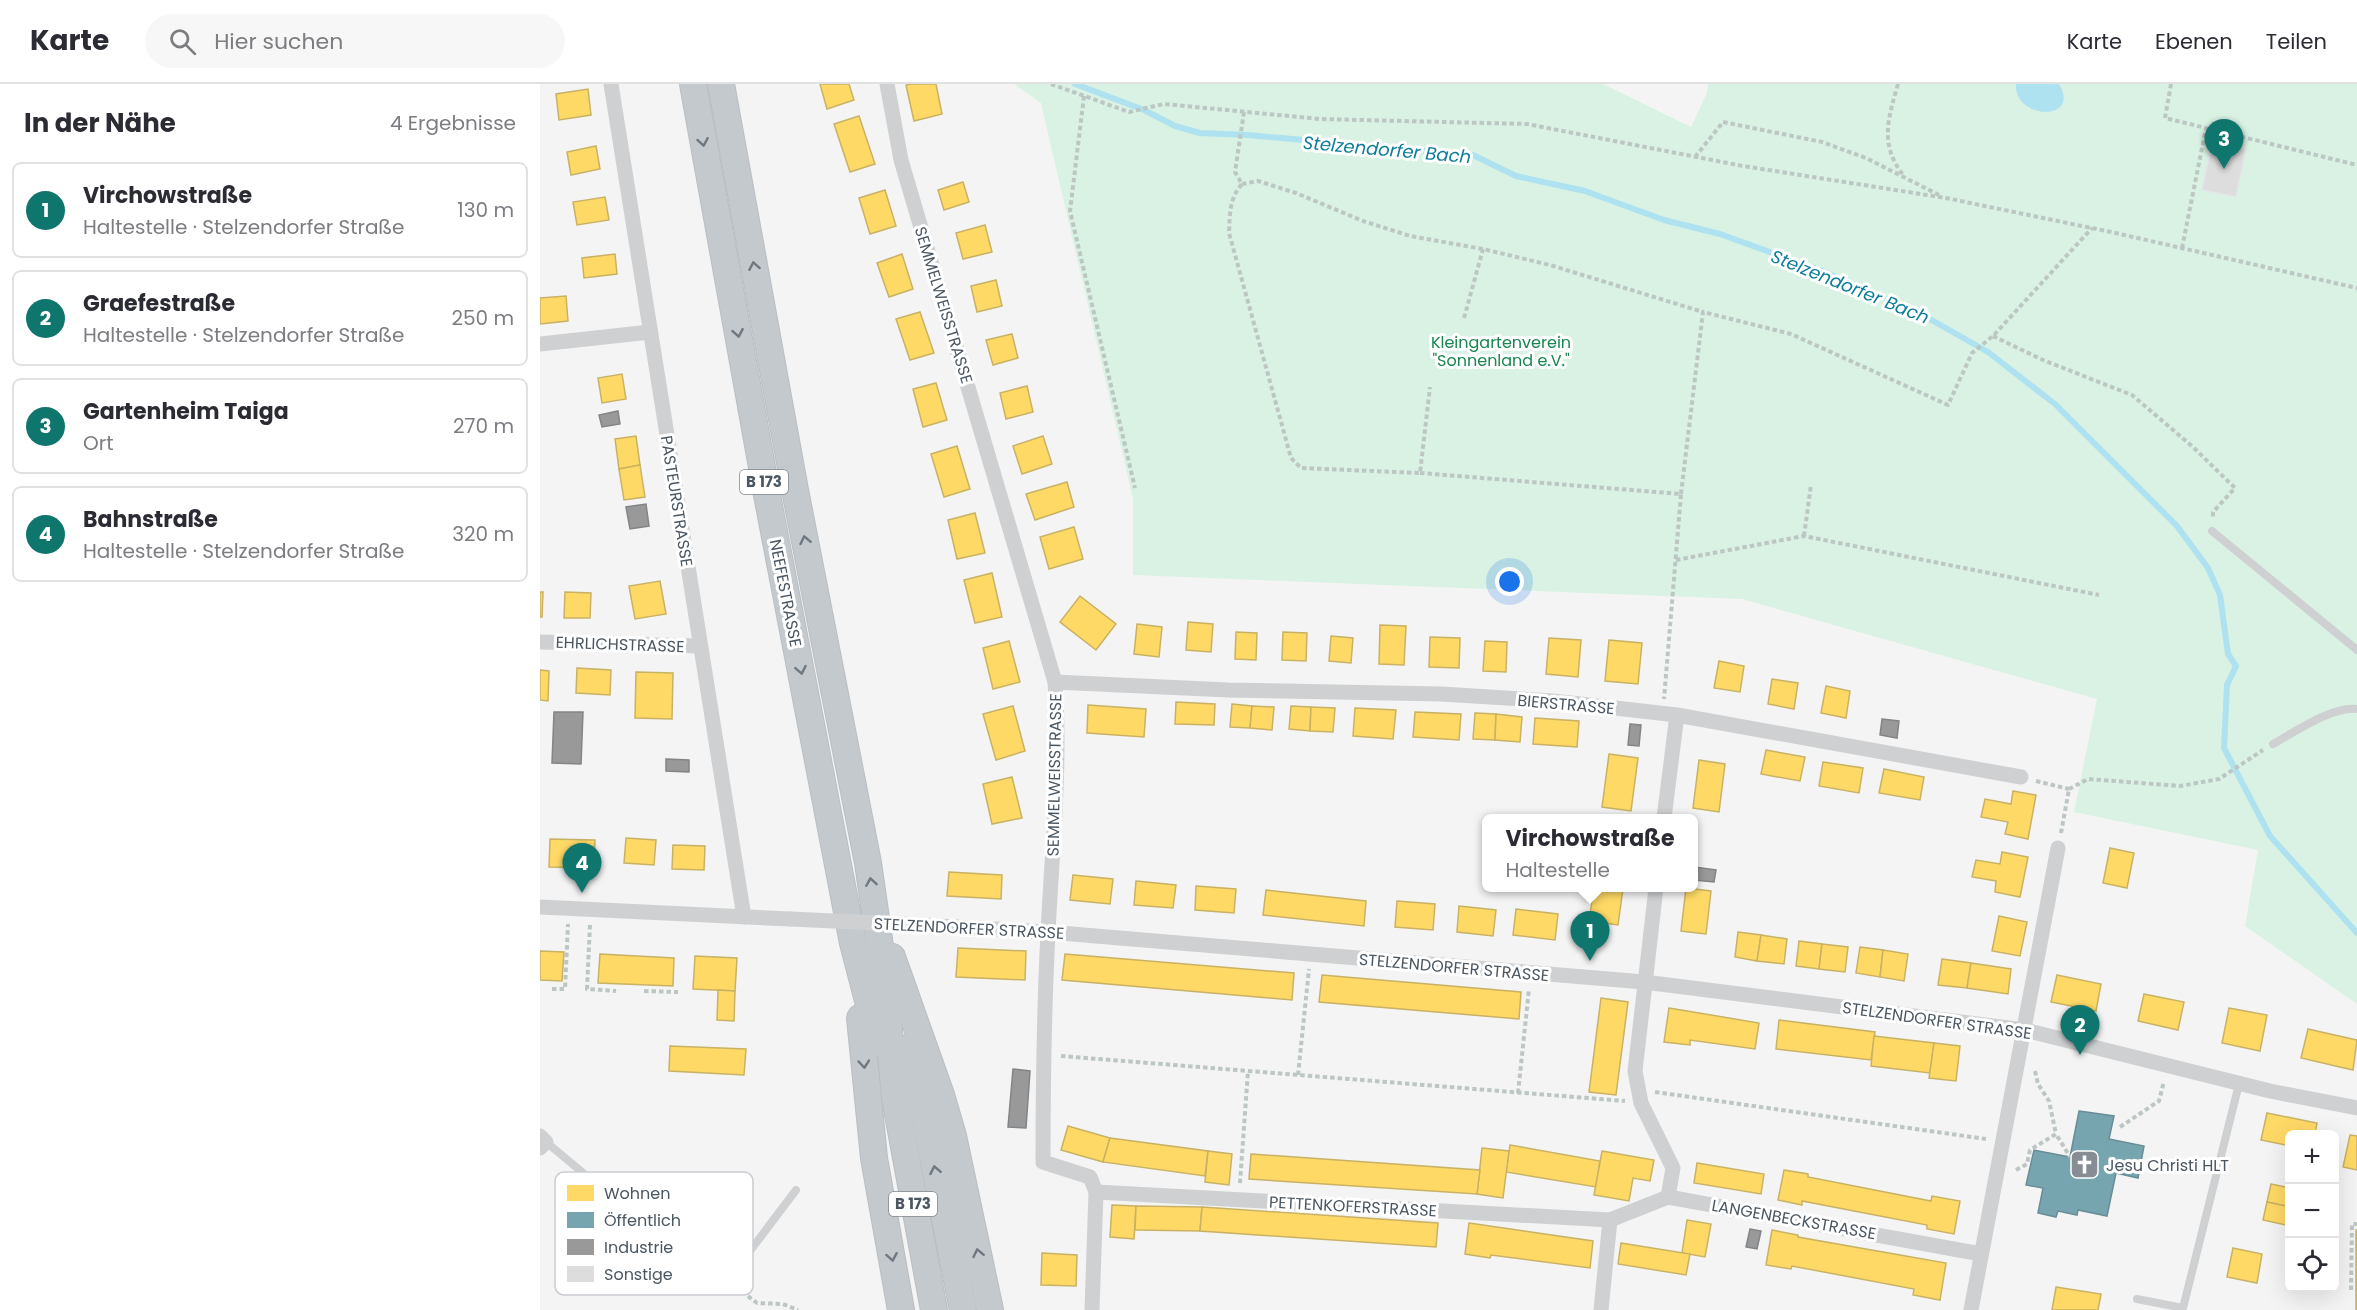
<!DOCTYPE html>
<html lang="de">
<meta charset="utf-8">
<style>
:root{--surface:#fff;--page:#f7f7f7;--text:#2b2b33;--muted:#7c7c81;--line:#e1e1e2;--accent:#0f766e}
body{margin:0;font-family:Poppins,sans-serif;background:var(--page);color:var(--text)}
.controls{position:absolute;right:18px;bottom:18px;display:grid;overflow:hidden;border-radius:9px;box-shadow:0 6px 24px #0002}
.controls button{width:54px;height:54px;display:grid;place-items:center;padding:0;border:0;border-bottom:2px solid var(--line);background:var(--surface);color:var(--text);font:30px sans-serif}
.you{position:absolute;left:970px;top:498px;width:21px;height:21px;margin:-15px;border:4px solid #fff;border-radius:50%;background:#1a73e8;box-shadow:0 0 0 9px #1a73e833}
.badge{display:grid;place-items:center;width:39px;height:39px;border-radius:50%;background:var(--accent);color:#fff;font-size:20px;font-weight:700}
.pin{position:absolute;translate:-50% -50px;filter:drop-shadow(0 2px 3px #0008)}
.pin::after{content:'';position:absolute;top:32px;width:21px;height:18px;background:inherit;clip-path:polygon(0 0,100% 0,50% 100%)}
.popup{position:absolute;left:942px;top:730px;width:216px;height:78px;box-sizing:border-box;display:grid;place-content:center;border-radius:9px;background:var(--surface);filter:drop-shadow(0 2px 4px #0005);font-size:20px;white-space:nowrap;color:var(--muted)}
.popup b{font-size:22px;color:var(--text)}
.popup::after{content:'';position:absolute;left:50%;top:100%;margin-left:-12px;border:12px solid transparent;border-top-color:var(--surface)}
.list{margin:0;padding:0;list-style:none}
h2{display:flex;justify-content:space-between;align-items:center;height:78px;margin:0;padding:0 24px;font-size:26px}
h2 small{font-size:20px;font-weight:400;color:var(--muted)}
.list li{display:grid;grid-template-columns:39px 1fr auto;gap:18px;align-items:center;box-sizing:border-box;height:96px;margin:0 12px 12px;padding:0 12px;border:2px solid var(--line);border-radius:9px}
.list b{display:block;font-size:22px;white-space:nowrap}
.list p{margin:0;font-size:20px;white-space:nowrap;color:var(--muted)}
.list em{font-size:20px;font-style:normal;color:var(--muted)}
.icon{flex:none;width:33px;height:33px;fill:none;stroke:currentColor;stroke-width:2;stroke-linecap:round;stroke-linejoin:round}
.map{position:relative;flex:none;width:1817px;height:1226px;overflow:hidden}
header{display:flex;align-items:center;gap:36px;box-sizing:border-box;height:84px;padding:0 30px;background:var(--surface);border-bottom:2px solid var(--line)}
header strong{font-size:28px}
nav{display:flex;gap:33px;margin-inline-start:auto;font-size:21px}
.search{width:420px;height:54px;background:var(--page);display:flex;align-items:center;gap:15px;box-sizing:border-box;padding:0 21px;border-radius:33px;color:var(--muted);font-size:22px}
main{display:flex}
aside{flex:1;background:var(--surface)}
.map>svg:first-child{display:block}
.green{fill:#d9f2e3}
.water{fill:#aee2f0}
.homes{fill:#ffd966;stroke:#c9b264;stroke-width:1.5}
.public{fill:#76a5af;stroke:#698d98;stroke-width:1.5}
.industry{fill:#999;stroke:#818588;stroke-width:1.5}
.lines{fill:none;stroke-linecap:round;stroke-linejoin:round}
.stream{stroke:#aee2f0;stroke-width:6}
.building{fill:#ddddde;stroke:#e5e6e7;stroke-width:1.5}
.trunk-casing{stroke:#b9bec3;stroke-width:28}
.path{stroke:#bcc7c4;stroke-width:4;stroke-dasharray:4.5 3;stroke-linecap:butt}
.service{stroke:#ced0d2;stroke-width:8}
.minor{stroke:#ced0d2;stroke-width:15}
.trunk{stroke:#c4c9cd;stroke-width:26}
.minor-bridge{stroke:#ced0d2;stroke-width:15}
.oneway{stroke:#6f7881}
.labels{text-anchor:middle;stroke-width:6;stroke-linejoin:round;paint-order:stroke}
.shield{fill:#fff;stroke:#808990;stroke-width:1.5}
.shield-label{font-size:15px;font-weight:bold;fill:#4a5661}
.street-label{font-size:16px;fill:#4a5661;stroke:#fff}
.park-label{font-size:16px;fill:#17864f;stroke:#fff}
.poi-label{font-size:16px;fill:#4a5661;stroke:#fff;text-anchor:start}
.water-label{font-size:18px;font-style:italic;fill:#0c7c9b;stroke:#fff}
.key{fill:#fff;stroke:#c9ccd0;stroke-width:1.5}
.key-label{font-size:16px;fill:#4a5661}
</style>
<header>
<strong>Karte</strong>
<div class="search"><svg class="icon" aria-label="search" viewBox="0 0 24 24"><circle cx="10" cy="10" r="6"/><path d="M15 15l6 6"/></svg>Hier suchen</div>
<nav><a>Karte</a><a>Ebenen</a><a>Teilen</a></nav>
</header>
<main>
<aside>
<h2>In der Nähe<small>4 Ergebnisse</small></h2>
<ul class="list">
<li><span class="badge">1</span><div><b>Virchowstraße</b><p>Haltestelle · Stelzendorfer Straße</p></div><em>130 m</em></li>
<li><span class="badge">2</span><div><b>Graefestraße</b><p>Haltestelle · Stelzendorfer Straße</p></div><em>250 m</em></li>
<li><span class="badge">3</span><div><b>Gartenheim Taiga</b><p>Ort</p></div><em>270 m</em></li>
<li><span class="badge">4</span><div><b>Bahnstraße</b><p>Haltestelle · Stelzendorfer Straße</p></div><em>320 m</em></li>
</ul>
</aside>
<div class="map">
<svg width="1817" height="1226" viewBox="0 0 1817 1226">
<rect width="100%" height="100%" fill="#f4f4f4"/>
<polygon class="green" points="474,0 1063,0 1151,43 1167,9 1168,0 1817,0 1817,920 1705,842 1718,766 1534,728 1557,615 1202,515 593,491 593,415 501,19"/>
<path class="water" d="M 1476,0 L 1519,0 C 1542,38 1473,36 1476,0 Z"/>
<g class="homes">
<polygon points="280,0 309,0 314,16 287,25"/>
<polygon points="371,0 396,0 402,30 374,37 366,1"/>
<polygon points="48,5 51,31 19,36 16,10"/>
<polygon points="319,32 335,80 310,88 294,40"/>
<polygon points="56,62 60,85 31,91 27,68"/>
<polygon points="423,98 429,118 404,126 398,106"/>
<polygon points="345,106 356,142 330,150 319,114"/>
<polygon points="65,113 69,136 37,141 33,118"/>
<polygon points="445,141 452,168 423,175 416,149"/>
<polygon points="75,170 77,190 44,194 42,174"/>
<polygon points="362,170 373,205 349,213 337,179"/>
<polygon points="456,196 462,222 437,228 431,202"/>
<polygon points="26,212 28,237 0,240 0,214"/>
<polygon points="380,228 394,269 370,276 356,235"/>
<polygon points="472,250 478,274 453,281 446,256"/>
<polygon points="82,290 86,315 62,319 58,294"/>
<polygon points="396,299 407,336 383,343 373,305"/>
<polygon points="487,302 493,328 466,335 460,309"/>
<polygon points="96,352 100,381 79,385 75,355"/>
<polygon points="503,352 512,380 482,390 473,362"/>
<polygon points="417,362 430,405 404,413 391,370"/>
<polygon points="100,381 105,413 84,416 79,385"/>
<polygon points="527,398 534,423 495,436 486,410"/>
<polygon points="435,429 445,469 417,475 408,436"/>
<polygon points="534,443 543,475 509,485 500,453"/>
<polygon points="452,489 462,533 435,539 424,496"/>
<polygon points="120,497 126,530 95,535 89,502"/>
<polygon points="0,508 3,508 2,533 0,533"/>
<polygon points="25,508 51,509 50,534 24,534"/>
<polygon points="540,512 576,540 556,566 520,538"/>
<polygon points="648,538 673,540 671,568 646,566"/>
<polygon points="597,540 622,543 619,573 594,570"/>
<polygon points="840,541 866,542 864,581 839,580"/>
<polygon points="696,548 717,549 716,576 695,575"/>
<polygon points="743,548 767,549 766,577 742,576"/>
<polygon points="791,552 813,554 811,579 789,577"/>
<polygon points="890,553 920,554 919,584 889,583"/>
<polygon points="1009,554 1041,556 1038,593 1006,590"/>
<polygon points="1069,556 1102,559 1098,600 1065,597"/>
<polygon points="469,557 480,598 453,605 443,564"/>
<polygon points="945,557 967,558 966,588 943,587"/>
<polygon points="1179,577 1204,582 1200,608 1174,604"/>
<polygon points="37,584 71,586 70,611 36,609"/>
<polygon points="0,586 9,587 8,617 0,616"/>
<polygon points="96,588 133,589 132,635 95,634"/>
<polygon points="1232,595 1258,599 1254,625 1228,620"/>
<polygon points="1286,602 1310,607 1306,634 1281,629"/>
<polygon points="636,618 675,620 674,641 635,640"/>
<polygon points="692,620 712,622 710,644 690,643"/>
<polygon points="548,621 606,625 604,653 547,649"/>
<polygon points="473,622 485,667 456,676 443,630"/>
<polygon points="712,622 734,623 732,646 710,644"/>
<polygon points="751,622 771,623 770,647 749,645"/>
<polygon points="771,623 795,624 793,648 770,647"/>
<polygon points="815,624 856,626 853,655 813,652"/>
<polygon points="875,628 921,630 919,656 873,653"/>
<polygon points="935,629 956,630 955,656 933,655"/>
<polygon points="956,630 982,633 980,658 955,656"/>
<polygon points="995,634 1039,637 1037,663 993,660"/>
<polygon points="1226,666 1265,673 1260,697 1221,690"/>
<polygon points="1069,670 1098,674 1091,727 1062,723"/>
<polygon points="1159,676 1185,680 1179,728 1153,724"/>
<polygon points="1283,678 1323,684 1319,709 1279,702"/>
<polygon points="1344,685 1384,693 1380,716 1339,709"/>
<polygon points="472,693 482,734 452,740 443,700"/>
<polygon points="1473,707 1496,711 1488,755 1465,750 1468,738 1441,733 1445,715 1471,720"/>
<polygon points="86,754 116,756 114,781 84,779"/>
<polygon points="10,755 55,756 54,784 9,783"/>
<polygon points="133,761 165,762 164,786 132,785"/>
<polygon points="1570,764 1594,769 1587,804 1563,799"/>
<polygon points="1462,768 1488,773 1480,813 1455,808 1456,797 1432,793 1436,776 1460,780"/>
<polygon points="409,788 462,791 461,815 407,812"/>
<polygon points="533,791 573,795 570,820 530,816"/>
<polygon points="596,797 636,801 633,824 594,821"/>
<polygon points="656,802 696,805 694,829 655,826"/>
<polygon points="1054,804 1083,804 1078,841 1049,837"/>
<polygon points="1146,804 1171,807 1166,850 1141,847"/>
<polygon points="726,806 826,817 824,842 723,831"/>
<polygon points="857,817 895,820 893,846 855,843"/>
<polygon points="919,822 956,826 953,852 917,848"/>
<polygon points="976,825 1018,830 1015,856 973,851"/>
<polygon points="1459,832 1487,838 1480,872 1452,867"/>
<polygon points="1198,848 1221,851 1217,877 1195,873"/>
<polygon points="1221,851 1247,855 1244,880 1217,877"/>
<polygon points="1259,857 1282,860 1279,885 1256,882"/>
<polygon points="1282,860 1308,863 1305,888 1279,885"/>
<polygon points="1320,863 1343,866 1340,893 1316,889"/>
<polygon points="418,864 486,867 485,896 416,893"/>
<polygon points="1343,866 1368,870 1364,897 1340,893"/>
<polygon points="0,867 24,868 22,897 0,896"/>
<polygon points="60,870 134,874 133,902 58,899"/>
<polygon points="525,870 754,889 752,916 522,896"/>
<polygon points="155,872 197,874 195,907 153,905"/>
<polygon points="1402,875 1431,879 1427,904 1398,901"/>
<polygon points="1431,879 1471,885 1468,910 1427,904"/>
<polygon points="782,891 981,908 979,935 779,918"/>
<polygon points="1517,891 1561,900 1556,927 1511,918"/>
<polygon points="178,906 195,907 194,937 177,936"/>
<polygon points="1604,910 1644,918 1638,946 1598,937"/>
<polygon points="1061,914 1088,918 1076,1011 1049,1008"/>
<polygon points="1129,924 1219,939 1215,965 1150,956 1150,961 1124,958"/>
<polygon points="1689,924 1727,931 1720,967 1682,959"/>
<polygon points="1239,936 1335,948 1331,976 1236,965"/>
<polygon points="1768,945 1817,956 1813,986 1761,974"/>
<polygon points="1334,952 1394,959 1390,989 1331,982"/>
<polygon points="1394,959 1420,962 1416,997 1389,994"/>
<polygon points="130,962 206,965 204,991 129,987"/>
<polygon points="1727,1029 1777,1039 1775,1050 1750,1050 1750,1062 1721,1056"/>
<polygon points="528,1042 570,1054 563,1078 521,1066"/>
<polygon points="1810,1051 1817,1052 1817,1086 1803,1083"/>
<polygon points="570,1054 668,1067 665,1092 563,1078"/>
<polygon points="970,1061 1060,1077 1056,1103 966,1088"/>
<polygon points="942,1064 969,1067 963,1114 937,1110"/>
<polygon points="668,1067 692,1070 689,1101 665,1098"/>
<polygon points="1062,1067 1114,1076 1110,1097 1093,1094 1089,1117 1054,1111"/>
<polygon points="711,1070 940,1086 937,1110 709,1095"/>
<polygon points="1157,1079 1224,1090 1221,1110 1154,1099"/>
<polygon points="1244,1086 1268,1090 1268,1093 1391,1117 1392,1112 1420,1117 1414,1150 1387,1145 1387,1141 1262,1117 1262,1121 1238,1116"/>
<polygon points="1731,1100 1750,1104 1750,1123 1727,1118"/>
<polygon points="1727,1118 1750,1123 1750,1142 1723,1136"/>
<polygon points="572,1121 596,1122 594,1155 570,1153"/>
<polygon points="596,1122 662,1123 660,1147 595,1146"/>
<polygon points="662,1123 898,1139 896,1163 660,1147"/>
<polygon points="1147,1136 1171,1140 1165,1173 1142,1169"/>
<polygon points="929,1139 1053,1157 1050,1184 951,1171 950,1174 925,1170"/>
<polygon points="1232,1146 1258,1151 1258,1153 1406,1179 1400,1216 1373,1211 1374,1205 1252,1182 1251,1185 1226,1181"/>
<rect x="1816" y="1146" width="1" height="80"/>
<polygon points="1081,1159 1150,1170 1146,1191 1078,1180"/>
<polygon points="1693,1164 1722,1170 1717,1199 1687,1193"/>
<polygon points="502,1169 537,1171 536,1202 501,1201"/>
<polygon points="1516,1203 1561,1210 1558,1226 1512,1226"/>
</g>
<polygon class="public" points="1539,1027 1574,1032 1569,1055 1604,1062 1598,1094 1576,1089 1567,1132 1538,1126 1537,1131 1518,1127 1516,1133 1498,1129 1503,1104 1486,1101 1494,1066 1530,1073"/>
<g class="industry">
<polygon points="78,327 80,340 62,343 59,331"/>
<polygon points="106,420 109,442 90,445 86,423"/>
<polygon points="14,628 43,628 41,680 12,679"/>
<polygon points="1342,635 1359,637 1357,654 1340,651"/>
<polygon points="1090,640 1101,641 1099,662 1088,661"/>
<polygon points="126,675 149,676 149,688 126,687"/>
<polygon points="1154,783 1176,786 1174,798 1154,796"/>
<polygon points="473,985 490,987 486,1044 468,1043"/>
<polygon points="1210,1145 1221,1147 1217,1165 1206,1163"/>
</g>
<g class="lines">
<polyline class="stream" points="535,0 604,26 635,42 660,49 707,51 933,71 976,92 1045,107 1124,136 1180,150 1282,187 1381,230 1448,268 1515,320 1637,442 1668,484 1680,511 1688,570 1696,582 1687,601 1684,664 1730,752 1817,849"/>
</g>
<polygon class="building" points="1672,58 1706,65 1696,113 1662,106"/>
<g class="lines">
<defs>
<g id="trunk">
<polyline points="153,0 227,411 313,859 339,959"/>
<polyline points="181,0 255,406 328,779 344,890 355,1014 394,1226"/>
<polyline points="352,873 401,1011 413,1052 450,1226"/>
<polyline points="320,934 334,1074 361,1226"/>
<polyline points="371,963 423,1226"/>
</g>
</defs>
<use href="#trunk" class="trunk-casing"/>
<g class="path">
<polyline points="511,0 589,28 624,20 780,35 987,40 1203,82 1406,114 1571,148 1817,204"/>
<path d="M 1358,0 C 1348,35 1339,61 1364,92"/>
<polyline points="1631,0 1625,34 1817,81"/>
<polyline points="544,12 530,127 595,404"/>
<path d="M 704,28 L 695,88 L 702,100 C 689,115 690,130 689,149 L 751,374 L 761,384 L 880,389 L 890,303"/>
<polyline points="1155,73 1183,38 1282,58 1326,74 1399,111"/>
<polyline points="702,100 718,97 756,109 823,137 870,152 943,165 1010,181 1163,228"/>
<polyline points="1642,164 1666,44"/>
<polyline points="924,234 943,165"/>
<polyline points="1453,252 1503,276 1592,311 1653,363 1695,404 1673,428 1673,435"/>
<polyline points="880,389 1141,410 1124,615"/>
<polyline points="1141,410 1163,228 1251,250 1408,321 1432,269 1453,252 1552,144"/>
<polyline points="1264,452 1271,401"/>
<polyline points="1136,476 1264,452 1559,511"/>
<polyline points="1496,697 1529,705"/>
<polyline points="1529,705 1548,695 1640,702 1679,695 1723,666"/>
<polyline points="1521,749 1529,705"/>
<polyline points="50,841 47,905 76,907"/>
<polyline points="12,905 25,905 28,840"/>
<polyline points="104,907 138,908"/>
<polyline points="521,972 1085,1017"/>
<polyline points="1495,987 1498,1000 1509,1017 1516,1050"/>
<polyline points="758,991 769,885"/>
<polyline points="1115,1008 1446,1055"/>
<polyline points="978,1009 989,905"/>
<polyline points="1580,1043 1619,1017 1624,997"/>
<polyline points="1476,1086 1487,1080 1490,1066 1516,1050 1530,1073"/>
<polyline points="700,1099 708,987"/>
<polyline points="196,1203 217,1219 243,1220 258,1226"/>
<polyline points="1811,1206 1812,1140 1817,1140"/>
</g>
<g class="service">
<polyline points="1672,447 1817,566"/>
<path d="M 1733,660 C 1755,648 1792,622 1817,625"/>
<polyline points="6,1058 174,1198 188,1196 256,1106"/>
<polyline points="1597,1215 1643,1224 1699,1000"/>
</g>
<g class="minor">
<polyline points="71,0 204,833"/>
<path d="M 347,0 L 361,76 L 515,598 C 521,682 512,765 508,849 C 504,925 503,1001 503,1078 L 550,1093 L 556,1108 L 552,1226"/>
<polyline points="0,260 110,248"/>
<polyline points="0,558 160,562"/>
<polyline points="515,598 688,606 901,610 1013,617 1137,631 1481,693"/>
<polyline points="1124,734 1137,631"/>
<polyline points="1116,804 1095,987 1101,1019 1133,1084 1128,1113"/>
<polyline points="0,823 250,835"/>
<polyline points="382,841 508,848 1104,898 1485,946 1730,1007 1817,1024"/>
<polyline points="0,1052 6,1058 0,1064"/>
<polyline points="556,1108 1070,1136 1128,1113 1441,1170"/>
<polyline points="1061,1226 1070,1136"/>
<polyline points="1431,1226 1518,764"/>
</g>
<use href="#trunk" class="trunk"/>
<polyline class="minor-bridge" points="250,835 382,841"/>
</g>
<defs><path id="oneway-chevron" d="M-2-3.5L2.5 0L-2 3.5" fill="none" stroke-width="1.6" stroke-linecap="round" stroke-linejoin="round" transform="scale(1.5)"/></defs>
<g class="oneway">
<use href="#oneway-chevron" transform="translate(163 58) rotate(80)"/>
<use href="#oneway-chevron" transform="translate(214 182) rotate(-100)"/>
<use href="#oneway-chevron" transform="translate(198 249) rotate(80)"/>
<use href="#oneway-chevron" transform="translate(265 456) rotate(-102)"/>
<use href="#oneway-chevron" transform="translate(261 586) rotate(79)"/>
<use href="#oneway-chevron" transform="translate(331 798) rotate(-99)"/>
<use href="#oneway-chevron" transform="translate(324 980) rotate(85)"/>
<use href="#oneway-chevron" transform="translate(395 1086) rotate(-101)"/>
<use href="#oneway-chevron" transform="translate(438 1169) rotate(-102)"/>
<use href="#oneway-chevron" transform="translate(352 1173) rotate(80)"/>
</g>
<defs>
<symbol id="church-square" viewBox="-11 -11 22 22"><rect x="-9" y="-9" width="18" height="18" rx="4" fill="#868d94" stroke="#fff"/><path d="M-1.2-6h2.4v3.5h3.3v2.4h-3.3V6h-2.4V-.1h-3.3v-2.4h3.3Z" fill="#fff"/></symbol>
</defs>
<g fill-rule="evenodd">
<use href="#church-square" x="1528" y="1064" width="33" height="33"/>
</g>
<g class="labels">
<g class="shield">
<rect x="200" y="386" width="48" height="24" rx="4.5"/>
<rect x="349" y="1108" width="48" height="24" rx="4.5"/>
</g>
<g class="shield-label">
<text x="224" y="403">B 173</text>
<text x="373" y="1125">B 173</text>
</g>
<g class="street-label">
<text transform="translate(404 221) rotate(73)" y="6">SEMMELWEISSTRASSE</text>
<text transform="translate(137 417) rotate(81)" y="6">PASTEURSTRASSE</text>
<text transform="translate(246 509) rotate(79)" y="6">NEEFESTRASSE</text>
<text transform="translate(80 560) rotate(2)" y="6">EHRLICHSTRASSE</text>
<text transform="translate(1026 620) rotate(5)" y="6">BIERSTRASSE</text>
<text transform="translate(514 691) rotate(-89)" y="6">SEMMELWEISSTRASSE</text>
<text transform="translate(429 844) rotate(3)" y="6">STELZENDORFER STRASSE</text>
<text transform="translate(914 883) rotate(5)" y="6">STELZENDORFER STRASSE</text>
<text transform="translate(1397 936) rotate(8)" y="6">STELZENDORFER STRASSE</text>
<text transform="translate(813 1122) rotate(3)" y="6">PETTENKOFERSTRASSE</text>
<text transform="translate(1254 1135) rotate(10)" y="6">LANGENBECKSTRASSE</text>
</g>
<g class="park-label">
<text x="961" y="264">Kleingartenverein<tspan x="961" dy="18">"Sonnenland e.V."</tspan></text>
</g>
<g class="poi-label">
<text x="1566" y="1087">Jesu Christi HLT</text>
</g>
<g class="water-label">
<text transform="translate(847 66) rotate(5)" y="6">Stelzendorfer Bach</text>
<text transform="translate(1310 203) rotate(22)" y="6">Stelzendorfer Bach</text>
</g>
</g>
<rect x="15" y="1088" width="198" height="123" rx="9" class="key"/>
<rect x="27" y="1101" width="27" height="16" fill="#ffd966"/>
<rect x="27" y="1128" width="27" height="16" fill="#76a5af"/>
<rect x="27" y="1155" width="27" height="16" fill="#999"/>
<rect x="27" y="1182" width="27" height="16" fill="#ddddde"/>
<g class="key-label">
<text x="64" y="1115">Wohnen</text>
<text x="64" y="1142">Öffentlich</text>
<text x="64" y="1169">Industrie</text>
<text x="64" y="1196">Sonstige</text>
</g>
</svg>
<div class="controls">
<button>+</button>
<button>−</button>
<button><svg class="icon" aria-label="locate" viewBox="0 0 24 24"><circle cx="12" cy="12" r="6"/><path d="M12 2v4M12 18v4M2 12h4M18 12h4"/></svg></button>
</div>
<div class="you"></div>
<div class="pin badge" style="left:1050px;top:877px">1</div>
<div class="popup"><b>Virchowstraße</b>Haltestelle</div>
<div class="pin badge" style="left:1540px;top:971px">2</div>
<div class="pin badge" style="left:1684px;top:85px">3</div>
<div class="pin badge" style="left:42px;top:809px">4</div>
</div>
</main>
